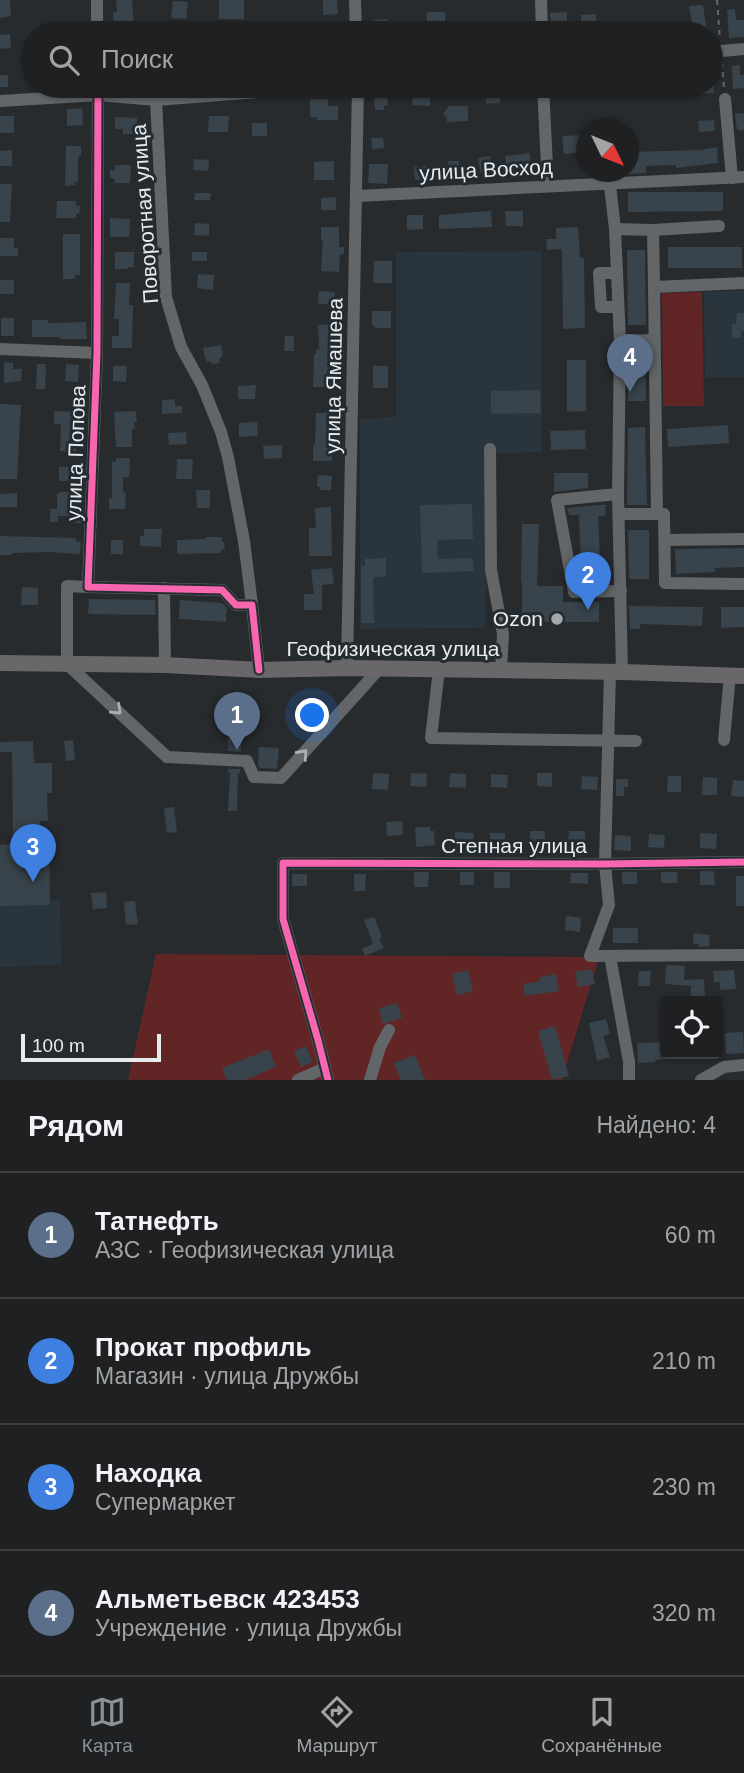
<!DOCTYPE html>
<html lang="ru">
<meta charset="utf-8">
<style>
:root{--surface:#1e2022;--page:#26282a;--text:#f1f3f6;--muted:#a1a3a5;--line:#3c3e40;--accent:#8c9099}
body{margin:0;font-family:Helvetica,sans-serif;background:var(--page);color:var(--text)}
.controls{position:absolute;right:21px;bottom:21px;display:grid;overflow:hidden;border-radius:7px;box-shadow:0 2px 5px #0004}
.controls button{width:63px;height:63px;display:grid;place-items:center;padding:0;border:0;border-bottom:2px solid var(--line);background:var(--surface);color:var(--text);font:35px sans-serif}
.compass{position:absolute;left:576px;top:119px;width:63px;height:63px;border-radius:50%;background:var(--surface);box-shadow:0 2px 5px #0004;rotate:133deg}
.scale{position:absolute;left:21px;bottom:18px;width:140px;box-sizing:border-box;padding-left:7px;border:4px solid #e7ebee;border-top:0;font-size:19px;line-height:24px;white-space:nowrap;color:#e7ebee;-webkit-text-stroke:5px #252c31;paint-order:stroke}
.you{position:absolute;left:313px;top:716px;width:24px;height:24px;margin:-18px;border:5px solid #fff;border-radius:50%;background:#1a73e8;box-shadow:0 0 0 10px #1a73e833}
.badge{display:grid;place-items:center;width:46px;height:46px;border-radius:50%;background:var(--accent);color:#fff;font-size:23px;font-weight:700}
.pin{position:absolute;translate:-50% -58px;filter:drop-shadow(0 2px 4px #0008)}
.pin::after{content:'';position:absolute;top:37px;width:24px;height:21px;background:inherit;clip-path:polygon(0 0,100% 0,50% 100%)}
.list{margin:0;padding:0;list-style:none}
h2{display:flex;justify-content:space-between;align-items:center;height:91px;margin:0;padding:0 28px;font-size:30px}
h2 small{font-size:23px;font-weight:400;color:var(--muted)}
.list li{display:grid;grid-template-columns:46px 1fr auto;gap:21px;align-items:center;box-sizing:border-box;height:126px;padding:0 28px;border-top:2px solid var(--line)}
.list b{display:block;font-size:26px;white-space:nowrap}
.list p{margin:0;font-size:23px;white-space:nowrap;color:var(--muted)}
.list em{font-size:23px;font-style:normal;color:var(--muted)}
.icon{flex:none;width:38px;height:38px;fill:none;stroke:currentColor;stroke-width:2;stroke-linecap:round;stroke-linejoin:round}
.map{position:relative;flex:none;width:744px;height:1080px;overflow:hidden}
.search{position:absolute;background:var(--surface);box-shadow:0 2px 5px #0004;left:21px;right:21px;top:21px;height:77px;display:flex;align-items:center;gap:18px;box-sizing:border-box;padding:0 24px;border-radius:38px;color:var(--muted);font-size:26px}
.sheet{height:595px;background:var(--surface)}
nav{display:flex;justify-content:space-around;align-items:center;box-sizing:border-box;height:98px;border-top:2px solid var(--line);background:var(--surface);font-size:19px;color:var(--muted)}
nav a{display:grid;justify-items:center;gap:4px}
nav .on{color:var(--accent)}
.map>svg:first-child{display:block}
.built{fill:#29343c}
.green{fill:#622526}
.building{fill:#39434b}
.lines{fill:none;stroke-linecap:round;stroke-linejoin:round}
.path{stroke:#646668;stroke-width:2;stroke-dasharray:5 5;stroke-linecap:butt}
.minor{stroke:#636668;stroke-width:12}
.major{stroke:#69676a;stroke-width:16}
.cycleway-casing{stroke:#252c31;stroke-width:11}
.cycleway{stroke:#f766af;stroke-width:7}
.oneway{stroke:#acafb2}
.poi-dot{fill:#a4a8ab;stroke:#252c31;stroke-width:2.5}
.labels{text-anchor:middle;stroke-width:6;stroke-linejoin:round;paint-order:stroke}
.street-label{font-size:21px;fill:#e7ebee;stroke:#252c31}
.poi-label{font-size:21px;fill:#e7ebee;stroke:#252c31;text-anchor:end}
</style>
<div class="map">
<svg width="744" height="1080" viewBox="0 0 744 1080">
<rect width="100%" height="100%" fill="#282b2e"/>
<g class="built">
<polygon points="541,251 542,452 489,454 485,628 360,629 360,419 396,417 396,252"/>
<polygon points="744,290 744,377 705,378 704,292"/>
<polygon points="60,900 61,965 0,967 0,901"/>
</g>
<g class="green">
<polygon points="702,292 704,406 663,406 662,293"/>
<polygon points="156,954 599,957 562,1080 128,1080"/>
</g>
<g class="building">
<polygon points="0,0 10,0 11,16 0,18"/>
<polygon points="116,0 132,0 134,25 114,27 113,12 117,12"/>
<rect x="219" y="0" width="25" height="19"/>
<polygon points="323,0 337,0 338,14 323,15"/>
<polygon points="173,1 188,2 186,19 171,18"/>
<polygon points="703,5 707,32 694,33 689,6"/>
<polygon points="735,9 736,20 744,20 744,37 729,38 727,10"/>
<rect x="427" y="12" width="18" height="15"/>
<polygon points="567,12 567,32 551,33 550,13"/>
<polygon points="596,14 597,29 581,30 581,15"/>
<polygon points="388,19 388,32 374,33 374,20"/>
<polygon points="470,21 470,24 495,23 495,33 463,33 462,22"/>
<polygon points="74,22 75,33 61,33 60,23"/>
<polygon points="647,22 648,26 660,25 661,33 620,33 620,28 636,26 636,23"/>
<polygon points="319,23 330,23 330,33 320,33"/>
<polygon points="10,34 11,48 0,49 0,35"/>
<polygon points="740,65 740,75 744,75 744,88 733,89 732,66"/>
<rect x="0" y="75" width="8" height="12"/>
<polygon points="500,86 500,103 486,104 486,87"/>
<polygon points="519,86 527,86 528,97 514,98 514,88 519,88"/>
<polygon points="560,86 571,86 571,87 601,86 602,93 560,96"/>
<polygon points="697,86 714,86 714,93 698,94"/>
<polygon points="387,90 388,105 384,106 384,110 375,110 374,94 380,94 380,91"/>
<polygon points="413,90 430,91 430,106 412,105"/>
<polygon points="310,99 328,99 328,106 338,106 338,120 317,120 317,117 310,117"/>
<polygon points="449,106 468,106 468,121 447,122 447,118 443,114"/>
<polygon points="82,108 83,125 67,126 67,109"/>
<polygon points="744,113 744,130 737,130 735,114"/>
<rect x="0" y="116" width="14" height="17"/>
<polygon points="209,116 229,116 228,132 208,132"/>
<polygon points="115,117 137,118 137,134 123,134 123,129 115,129"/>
<polygon points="714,120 715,131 699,132 698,121"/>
<rect x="252" y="123" width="15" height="13"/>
<polygon points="584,135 585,152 564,154 562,136"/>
<polygon points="371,138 383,138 384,148 372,149"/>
<polygon points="66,146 81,146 81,156 78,156 78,182 75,182 75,185 65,186"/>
<polygon points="717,147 718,163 676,168 676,165 646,166 646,173 628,174 628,152 700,150"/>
<polygon points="12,150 12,166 0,166 0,151"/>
<polygon points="530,153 531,168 507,171 505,156"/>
<polygon points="490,156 492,171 481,173 478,158"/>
<polygon points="194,159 209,160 208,171 193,170"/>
<polygon points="334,161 334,180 314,180 314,162"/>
<rect x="448" y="161" width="11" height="14"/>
<polygon points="369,164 388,164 387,184 368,183"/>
<polygon points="115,165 131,165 130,183 115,183 115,179 110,178 110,170 115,170"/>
<polygon points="427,166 428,179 415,180 414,167"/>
<polygon points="0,184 12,184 10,222 0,222"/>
<polygon points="628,192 723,192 723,211 628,212"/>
<polygon points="195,193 211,193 210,200 194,200"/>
<polygon points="336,197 336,210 321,210 321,198"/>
<polygon points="57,201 76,201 76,206 80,206 79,214 76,214 76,218 56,218"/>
<polygon points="491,211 492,227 439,229 439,215"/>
<polygon points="505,211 523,211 523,226 506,226"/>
<polygon points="407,215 423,215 423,229 407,230"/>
<polygon points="110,218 130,219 129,237 110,237"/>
<polygon points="195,223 209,224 209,236 194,235"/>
<polygon points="321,227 339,227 339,247 344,247 344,254 340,254 339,272 321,271 323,241 321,241"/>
<polygon points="578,227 580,258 584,258 585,328 563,329 562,249 547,250 546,239 556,239 556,228"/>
<polygon points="63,234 80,234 80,275 75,275 75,279 63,279"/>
<polygon points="0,238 14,238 14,248 18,248 18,256 0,256"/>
<rect x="668" y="247" width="74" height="21"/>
<polygon points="627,250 645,250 646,325 628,325"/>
<polygon points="115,252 134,252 134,267 128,267 128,269 115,269"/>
<rect x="192" y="252" width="15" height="9"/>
<polygon points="374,261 392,261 392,283 373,283"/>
<polygon points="198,274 214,275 213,290 197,288"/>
<rect x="0" y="280" width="14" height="14"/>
<polygon points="116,283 130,283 129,305 133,305 132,348 112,348 112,336 119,336 119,319 114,319"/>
<polygon points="319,291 335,292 335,304 318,304"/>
<polygon points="372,311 391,311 391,328 376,328 372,325"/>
<polygon points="737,313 744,313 744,331 741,331 741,338 732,338 732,324 736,324"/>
<rect x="1" y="318" width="13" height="18"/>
<polygon points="32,320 48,320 48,323 86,322 87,339 60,339 60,337 32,337"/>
<polygon points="333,324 333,337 328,337 328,355 331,355 331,369 333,369 333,387 313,387 314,354 316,354 316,349 319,349 318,325"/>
<polygon points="285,336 294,336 294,351 284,351"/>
<polygon points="221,345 223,355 219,359 220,363 211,364 211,361 207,362 206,358 205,358 203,348"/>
<polygon points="629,354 645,354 646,401 628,401"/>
<polygon points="567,360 586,360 586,411 567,412"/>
<polygon points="4,362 13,363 13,369 22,369 21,381 4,383"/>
<polygon points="37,364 46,364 45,389 36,389"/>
<polygon points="66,364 79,365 78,382 65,381"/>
<polygon points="113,366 127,366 126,382 113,381"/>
<rect x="373" y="366" width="15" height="22"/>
<polygon points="256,385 255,399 238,399 238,386"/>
<polygon points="540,390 541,413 491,414 491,391"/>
<polygon points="175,399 175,406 182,406 182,413 162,414 162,400"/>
<polygon points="0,404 21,405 17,479 0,479"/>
<polygon points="54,411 78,412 76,452 60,451 61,424 54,424"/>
<polygon points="136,411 137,422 134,422 135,429 132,429 132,447 116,447 114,412"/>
<polygon points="316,413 333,413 331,432 332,461 313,461 313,445 315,445"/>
<polygon points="257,422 258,436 239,437 239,423"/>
<polygon points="728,425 729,443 668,447 667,429"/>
<polygon points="645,427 647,505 627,505 628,428"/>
<polygon points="585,430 586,449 551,450 550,431"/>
<polygon points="186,432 187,444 169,445 168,433"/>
<polygon points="282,445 282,458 264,459 263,446"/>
<polygon points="116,458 130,458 129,477 123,477 123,492 126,493 125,509 109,509 109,498 112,498 112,461 116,462"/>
<polygon points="177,459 193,459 192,479 176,479"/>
<polygon points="59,467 77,467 77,507 82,507 82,523 73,523 73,516 58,516 58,522 50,522 50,509 57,509 57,494 59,494 59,492 69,492 70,481 59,481"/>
<polygon points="554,473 588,473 588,488 554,492"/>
<polygon points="318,475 332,476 331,490 320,490 320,487 317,487"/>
<polygon points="196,490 210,490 210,508 197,508"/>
<polygon points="17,493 17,507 0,507 0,494"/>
<polygon points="472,504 473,539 437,540 438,559 473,558 474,571 422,573 420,505"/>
<polygon points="599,505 606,505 605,516 598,516 601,582 582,583 579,515 569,515 567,508"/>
<polygon points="331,507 332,556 309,556 309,528 316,528 315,508"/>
<polygon points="522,524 539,524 537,586 563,586 563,602 599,602 599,622 537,622 537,626 510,626 508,613 522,613 522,582 521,582"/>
<polygon points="144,529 162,529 161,547 140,546 140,536 144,536"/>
<polygon points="628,530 649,530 649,579 629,579"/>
<polygon points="0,536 76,538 76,541 81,542 80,554 49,552 12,553 11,555 0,555"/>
<polygon points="206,537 222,537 222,542 224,542 225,549 221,549 221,553 177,554 177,540 206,539"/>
<rect x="111" y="540" width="12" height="14"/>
<polygon points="744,548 744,567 715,568 715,572 676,574 675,549"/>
<polygon points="386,558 386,577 373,577 374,623 361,623 361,566 365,566 365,559"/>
<polygon points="332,568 334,584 322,585 322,610 304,610 304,594 314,594 311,570"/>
<polygon points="22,587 38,588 38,605 21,605"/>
<polygon points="89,599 155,600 156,615 88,614"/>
<polygon points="180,600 222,603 227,608 226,622 179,619"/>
<polygon points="629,606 703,607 702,626 640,624 640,629 630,629"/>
<polygon points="721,607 744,607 744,627 721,628"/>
<polygon points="228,727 241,727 241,752 228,751"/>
<polygon points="73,740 75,760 66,761 64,741"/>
<polygon points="33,741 34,763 52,763 52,793 47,793 48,821 40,821 41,844 49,844 50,905 0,906 0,845 13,844 12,752 0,752 0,742"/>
<polygon points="259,747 279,748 277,769 260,768 258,764"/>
<polygon points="228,769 240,769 240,773 238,773 237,811 228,811 230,773 228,773"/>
<polygon points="373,773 389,774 388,790 372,789"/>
<polygon points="411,773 427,774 426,787 410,786"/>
<polygon points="450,773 466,774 466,788 449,787"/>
<polygon points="537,773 552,773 552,787 537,786"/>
<polygon points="491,774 508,775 507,788 491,787"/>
<polygon points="582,776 598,777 597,790 581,789"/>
<polygon points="668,776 681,776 681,792 667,792"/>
<polygon points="703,777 717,778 717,795 702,795"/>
<polygon points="616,779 628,779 628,787 624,787 624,796 616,796"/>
<polygon points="733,780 744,781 744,797 731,796"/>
<polygon points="174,807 177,832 167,833 164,808"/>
<polygon points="402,821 403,835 387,836 386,822"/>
<polygon points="415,827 430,827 430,831 434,831 435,845 416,847"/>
<polygon points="530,831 545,831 545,847 529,846"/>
<polygon points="569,831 585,831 585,845 568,844"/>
<polygon points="455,832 474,833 473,847 455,847"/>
<rect x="490" y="833" width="15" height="14"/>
<polygon points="700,833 717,834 716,849 700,848"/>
<polygon points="649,834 665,835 664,848 648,847"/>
<polygon points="615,835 631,836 631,851 614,850"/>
<polygon points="700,871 714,871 715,885 700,885"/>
<polygon points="414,872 429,872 428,887 414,887"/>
<rect x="460" y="872" width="14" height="13"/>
<rect x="494" y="872" width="16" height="16"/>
<rect x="622" y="872" width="15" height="12"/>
<polygon points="661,872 678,872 677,883 661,883"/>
<polygon points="571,873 588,873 588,884 570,883"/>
<rect x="292" y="874" width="15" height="12"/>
<polygon points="354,874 366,874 365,891 354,891"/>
<rect x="736" y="876" width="8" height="30"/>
<polygon points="106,892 107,908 93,909 91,893"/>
<polygon points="135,901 138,924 126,925 124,902"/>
<polygon points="566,916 581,918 580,932 565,930"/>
<polygon points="374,917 382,937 379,938 384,948 365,956 362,949 373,944 364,920"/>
<rect x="613" y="928" width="25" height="15"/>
<polygon points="694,933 710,935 709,946 699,947 699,944 693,944"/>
<polygon points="666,965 685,966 684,980 704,979 705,996 691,997 691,986 665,984"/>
<polygon points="592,969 595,984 578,987 575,972"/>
<polygon points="468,970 473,991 457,995 452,974"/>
<polygon points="734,970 736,989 720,990 720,982 714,982 713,971"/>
<polygon points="639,971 651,971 650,986 638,986"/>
<polygon points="556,974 559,991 525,996 523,984 540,981 540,977"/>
<polygon points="397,1003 402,1018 383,1024 379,1008"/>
<polygon points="606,1019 610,1034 603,1036 610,1057 597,1061 589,1023"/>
<polygon points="555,1026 569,1076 552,1080 538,1031"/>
<polygon points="743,1032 744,1053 726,1054 725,1033"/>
<polygon points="665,1042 665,1059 655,1060 655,1062 638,1063 637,1043"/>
<polygon points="306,1046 313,1062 301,1067 294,1051"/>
<polygon points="269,1049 276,1067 245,1080 227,1080 222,1068"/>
<polygon points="415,1055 425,1080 401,1080 394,1063"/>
</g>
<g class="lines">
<g class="path">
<polyline points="717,0 720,39"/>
<polyline points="722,62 724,88"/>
</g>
<g class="minor">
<polyline points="97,0 97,33"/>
<polyline points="355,0 356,33"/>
<polyline points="541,0 542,33"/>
<polyline points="711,52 744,49"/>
<polyline points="98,86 97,353 88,587 222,590 236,605 252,605 259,670"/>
<polyline points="543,86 548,186"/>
<polyline points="725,99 732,178"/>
<polyline points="156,100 166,297 181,347 202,385 221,432 228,457 244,541 252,605"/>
<polyline points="0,101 98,95 156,100 338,86"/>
<polyline points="610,185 615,229 620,341 618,494 622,672"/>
<polyline points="357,196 744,177"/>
<polyline points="615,229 653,230 654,287"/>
<polyline points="653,230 719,226"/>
<polyline points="617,273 599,273 601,307 618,307"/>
<polyline points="620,341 654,340"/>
<polyline points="0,349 97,353"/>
<polyline points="490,449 491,570 503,634 501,670"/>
<polyline points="618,494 557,500 574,592 621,591"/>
<polyline points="620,514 664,514 665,583 744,584"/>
<polyline points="657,514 654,287 744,283"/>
<polyline points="665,540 744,539"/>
<polyline points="88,587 67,586 67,664 167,757 247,761 254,777 281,778 380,668"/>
<polyline points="164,588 165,665"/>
<polyline points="347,668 358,86"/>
<polyline points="439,669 431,738 636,741"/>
<polyline points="610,672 605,864 609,905 590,956 744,955"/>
<polyline points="724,740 730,675"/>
<polyline points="610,956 629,1062 629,1080"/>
<polyline points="298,1080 325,1068"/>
<polyline points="328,1080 318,1040 283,919 283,863 605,864 744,862"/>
<polyline points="370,1080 380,1047 389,1030"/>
<polyline points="701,1080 724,1067 744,1065"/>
</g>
<polyline class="major" points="0,663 165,665 259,670 347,668 622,672 744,676"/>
<defs>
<g id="cycleway">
<polyline points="98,86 97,353 88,587 222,590 236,605 252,605 259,670"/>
<polyline points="328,1080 318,1040 283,919 283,863 605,864 744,862"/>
</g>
</defs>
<use href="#cycleway" class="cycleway-casing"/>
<use href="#cycleway" class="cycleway"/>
</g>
<defs><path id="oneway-chevron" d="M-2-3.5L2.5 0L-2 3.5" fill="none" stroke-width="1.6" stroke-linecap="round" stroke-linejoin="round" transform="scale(1.75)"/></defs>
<g class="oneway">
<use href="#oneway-chevron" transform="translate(117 710) rotate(43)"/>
<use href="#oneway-chevron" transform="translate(303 754) rotate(-48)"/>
</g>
<circle class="poi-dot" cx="557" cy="619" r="7"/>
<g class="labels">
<g class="street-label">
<text transform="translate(486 170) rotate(-3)" y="7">улица Восход</text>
<text transform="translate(145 214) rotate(-94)" y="7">Поворотная улица</text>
<text transform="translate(334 376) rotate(-89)" y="7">улица Ямашева</text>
<text transform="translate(76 453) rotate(-88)" y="7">улица Попова</text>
<text x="393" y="656">Геофизическая улица</text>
<text x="514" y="853">Степная улица</text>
</g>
<g class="poi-label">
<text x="543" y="626">Ozon</text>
</g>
</g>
</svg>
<div class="controls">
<button><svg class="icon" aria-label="locate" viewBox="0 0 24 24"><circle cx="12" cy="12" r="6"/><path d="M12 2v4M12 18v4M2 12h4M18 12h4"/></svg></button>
</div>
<svg class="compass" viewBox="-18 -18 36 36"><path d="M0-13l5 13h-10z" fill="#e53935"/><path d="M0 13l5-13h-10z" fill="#a1a3a5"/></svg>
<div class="scale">100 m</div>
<div class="you"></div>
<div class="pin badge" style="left:237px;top:750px;background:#5c6f8a">1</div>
<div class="pin badge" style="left:588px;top:610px;background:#3f7fe0">2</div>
<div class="pin badge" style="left:33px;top:882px;background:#3f7fe0">3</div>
<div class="pin badge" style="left:630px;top:392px;background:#5c6f8a">4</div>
<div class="search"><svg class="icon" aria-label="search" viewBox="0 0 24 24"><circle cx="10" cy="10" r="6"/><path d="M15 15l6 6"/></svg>Поиск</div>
</div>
<section class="sheet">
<h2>Рядом<small>Найдено: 4</small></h2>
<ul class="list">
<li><span class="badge" style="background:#5c6f8a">1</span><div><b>Татнефть</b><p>АЗС · Геофизическая улица</p></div><em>60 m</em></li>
<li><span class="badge" style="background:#3f7fe0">2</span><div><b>Прокат профиль</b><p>Магазин · улица Дружбы</p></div><em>210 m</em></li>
<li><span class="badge" style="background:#3f7fe0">3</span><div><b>Находка</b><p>Супермаркет</p></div><em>230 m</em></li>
<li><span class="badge" style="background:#5c6f8a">4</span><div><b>Альметьевск 423453</b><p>Учреждение · улица Дружбы</p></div><em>320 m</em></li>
</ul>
</section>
<nav>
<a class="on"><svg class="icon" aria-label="map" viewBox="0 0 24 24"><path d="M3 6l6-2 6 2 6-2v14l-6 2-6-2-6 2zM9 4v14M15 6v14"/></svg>Карта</a>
<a><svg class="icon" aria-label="directions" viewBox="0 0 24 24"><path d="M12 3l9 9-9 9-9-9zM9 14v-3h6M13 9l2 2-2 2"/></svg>Маршрут</a>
<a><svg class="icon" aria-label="saved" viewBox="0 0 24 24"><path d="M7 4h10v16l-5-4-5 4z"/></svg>Сохранённые</a>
</nav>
